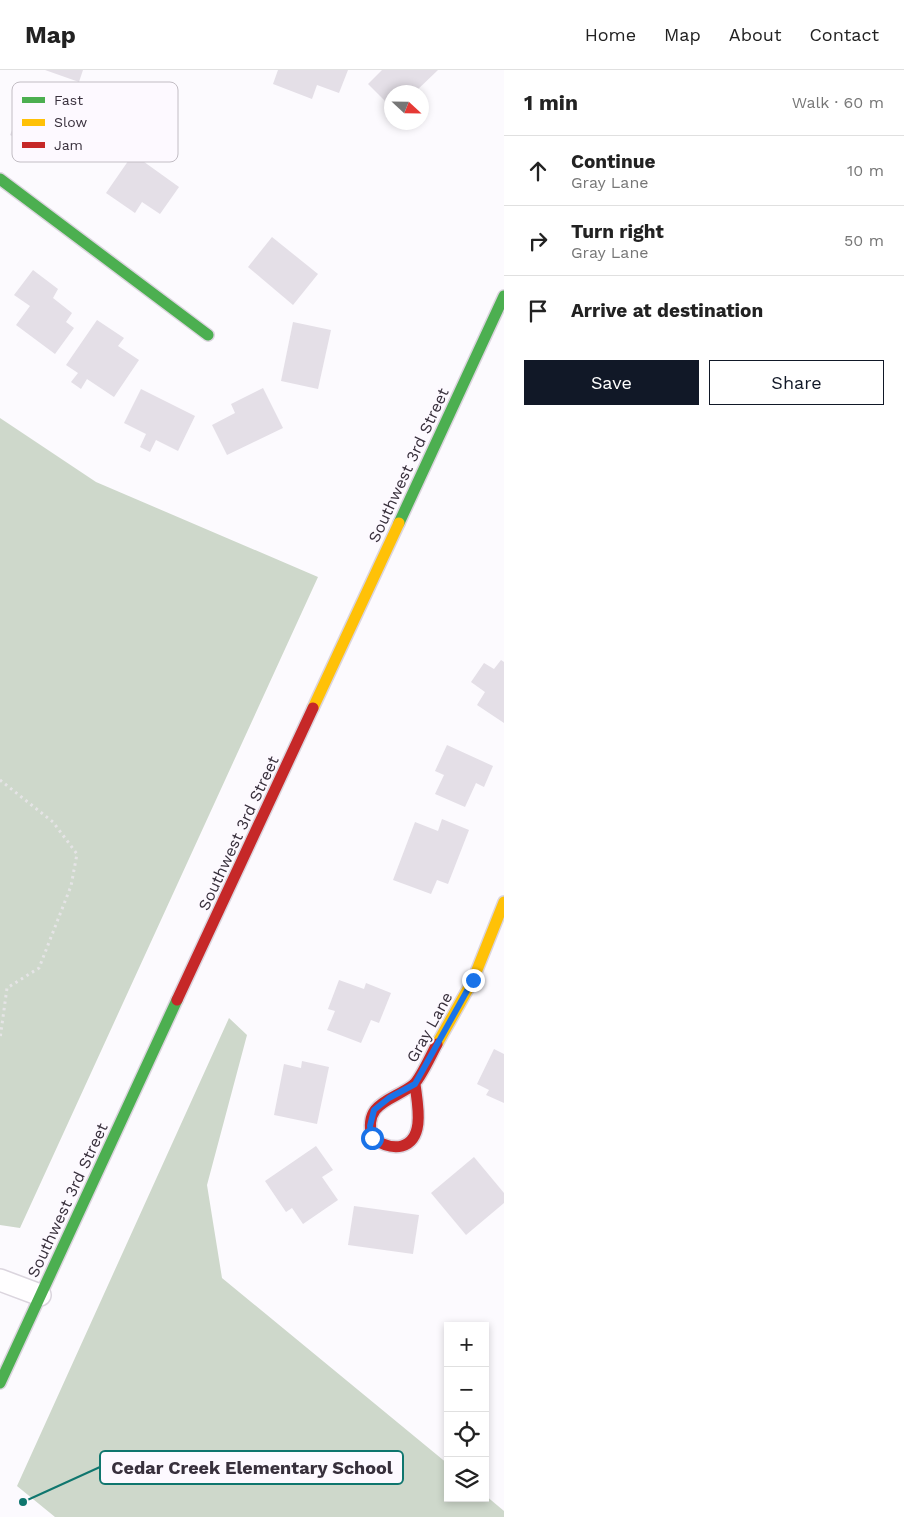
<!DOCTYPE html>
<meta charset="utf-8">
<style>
:root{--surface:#fff;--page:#f6f6f6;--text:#222;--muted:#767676;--line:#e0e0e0;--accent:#111827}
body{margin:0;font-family:"Work Sans",sans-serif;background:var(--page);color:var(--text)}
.controls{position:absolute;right:15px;bottom:15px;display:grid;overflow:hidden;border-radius:0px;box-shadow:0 2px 8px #0003}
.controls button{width:45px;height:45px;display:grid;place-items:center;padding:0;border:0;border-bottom:1px solid var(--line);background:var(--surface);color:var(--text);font:25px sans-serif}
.compass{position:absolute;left:384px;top:15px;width:45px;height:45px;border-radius:50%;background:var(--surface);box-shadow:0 2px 8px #0003;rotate:112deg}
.stop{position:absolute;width:15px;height:15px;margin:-11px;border:4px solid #1a73e8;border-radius:50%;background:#fff}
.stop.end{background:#1a73e8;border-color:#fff;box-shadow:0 1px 5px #0008}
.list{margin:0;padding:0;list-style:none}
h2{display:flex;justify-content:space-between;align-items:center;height:65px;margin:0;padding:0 20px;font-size:21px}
h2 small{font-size:16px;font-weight:400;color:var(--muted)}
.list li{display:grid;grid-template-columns:32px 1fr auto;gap:15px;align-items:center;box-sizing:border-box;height:70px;padding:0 20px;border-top:1px solid var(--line)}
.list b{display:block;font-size:19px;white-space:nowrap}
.list p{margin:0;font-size:16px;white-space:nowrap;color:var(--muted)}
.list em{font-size:16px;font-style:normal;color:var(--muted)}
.actions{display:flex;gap:10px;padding:15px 20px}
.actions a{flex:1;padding:11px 0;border:1px solid var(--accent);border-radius:0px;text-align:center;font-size:18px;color:var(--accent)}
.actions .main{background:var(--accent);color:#fff}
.icon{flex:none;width:28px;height:28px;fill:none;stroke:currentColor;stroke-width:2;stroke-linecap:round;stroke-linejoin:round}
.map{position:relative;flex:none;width:504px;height:1447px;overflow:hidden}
header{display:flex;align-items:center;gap:30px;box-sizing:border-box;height:70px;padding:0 25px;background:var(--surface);border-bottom:1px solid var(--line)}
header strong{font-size:24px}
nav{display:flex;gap:28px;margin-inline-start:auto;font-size:18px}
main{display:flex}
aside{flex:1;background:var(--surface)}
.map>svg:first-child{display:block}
.forest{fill:#ced8cb}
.building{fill:#e4dfe7}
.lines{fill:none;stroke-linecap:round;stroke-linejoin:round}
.street-casing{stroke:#dbd5de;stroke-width:24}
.fast-casing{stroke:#dbd5de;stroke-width:14}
.slow-casing{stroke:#dbd5de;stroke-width:14}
.jam-casing{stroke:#dbd5de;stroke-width:14}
.path{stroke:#e5e4e6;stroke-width:3;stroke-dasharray:2.5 4;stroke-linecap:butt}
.street{stroke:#fffeff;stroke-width:21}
.fast{stroke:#4caf50;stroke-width:11}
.slow{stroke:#ffc107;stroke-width:11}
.jam{stroke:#c62828;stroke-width:11}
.route{stroke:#1a73e8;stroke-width:6}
.labels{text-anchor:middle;stroke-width:4;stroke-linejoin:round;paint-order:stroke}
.street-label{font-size:16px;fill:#38303c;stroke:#fdf9ff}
.key{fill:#fdf9ff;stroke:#c2bdc4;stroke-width:1}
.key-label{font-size:14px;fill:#38303c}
.leader{fill:none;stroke:#0f766e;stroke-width:2}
.callout-dot{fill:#0f766e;stroke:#fdf9ff;stroke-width:2}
.callout{fill:#fdf9ff;stroke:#0f766e;stroke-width:2}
.callout-label{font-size:18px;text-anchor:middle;font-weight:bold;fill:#38303c}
</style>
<header>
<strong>Map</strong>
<nav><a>Home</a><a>Map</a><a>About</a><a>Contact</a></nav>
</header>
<main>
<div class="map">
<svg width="504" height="1447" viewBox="0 0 504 1447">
<rect width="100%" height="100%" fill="#fcfafe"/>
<g class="forest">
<polygon points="0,348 96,412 318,507 20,1158 0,1155"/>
<polygon points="229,948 247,965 207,1115 222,1208 448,1394 448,1428 485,1428 485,1425 504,1441 504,1447 55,1447 17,1416"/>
</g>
<g class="building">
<polygon points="45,0 83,0 79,12"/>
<polygon points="278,0 348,0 339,23 317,15 312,29 273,14"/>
<polygon points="382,0 438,0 415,22 392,22 392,38 368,14"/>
<polygon points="43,18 82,35 58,87 10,65 23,35 33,39"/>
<polygon points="133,84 179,117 160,144 142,132 135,143 106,123"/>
<polygon points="272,167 318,204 293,235 248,197"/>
<polygon points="33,200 58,219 53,228 72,243 66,252 74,258 55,284 16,255 30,236 14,225"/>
<polygon points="97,250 124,268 118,276 139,290 114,327 87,309 81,319 71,312 78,303 66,295"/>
<polygon points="293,252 331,260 318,319 281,311"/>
<polygon points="263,318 283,358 227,385 212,355 235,343 231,334"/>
<polygon points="141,319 195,346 178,381 156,370 150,382 140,377 146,364 124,353"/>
<polygon points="501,590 504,592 504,653 477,635 485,622 471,612 484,593 494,599"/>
<polygon points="447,675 493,696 484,717 476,713 465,737 435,724 444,705 435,701"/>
<polygon points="442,749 469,760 448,814 437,810 431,824 393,810 415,752 438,761"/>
<polygon points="339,910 364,919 366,913 391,923 379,953 371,950 361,973 327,960 335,941 328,939"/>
<polygon points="494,979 504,984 504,1033 486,1025 489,1020 477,1014"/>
<polygon points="302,991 329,997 317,1054 274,1045 284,994 301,998"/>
<polygon points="316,1076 333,1100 322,1107 338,1130 303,1154 292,1138 286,1142 265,1111"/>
<polygon points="474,1087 504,1123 504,1133 466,1165 431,1123"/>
<polygon points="354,1136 419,1145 413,1184 348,1175"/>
</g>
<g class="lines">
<defs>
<polyline id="street" points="0,1210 40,1225"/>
<g id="fast">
<polyline points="0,109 208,265"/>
<polyline points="399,453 504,226"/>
<polyline points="0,1313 177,930"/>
</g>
<g id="slow">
<polyline points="313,638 399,453"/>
<polyline points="437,974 473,910 504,832"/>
</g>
<g id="jam">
<polyline points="177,930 313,638"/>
<path d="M 415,1014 C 417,1032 426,1069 402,1076 C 391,1079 381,1074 372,1068 C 363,1032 392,1031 413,1015 C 420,1010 432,983 437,974"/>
</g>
</defs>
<use href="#street" class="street-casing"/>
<use href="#fast" class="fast-casing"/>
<use href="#slow" class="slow-casing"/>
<use href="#jam" class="jam-casing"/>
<polyline class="path" points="0,710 53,752 77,784 71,816 39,898 7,918 0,969"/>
<use href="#street" class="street"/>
<use href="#fast" class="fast"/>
<use href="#slow" class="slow"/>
<use href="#jam" class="jam"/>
</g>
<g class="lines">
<polyline class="route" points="372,1068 370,1056 374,1040 389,1028 415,1014 473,910"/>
</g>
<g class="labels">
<g class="street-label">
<text transform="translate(408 395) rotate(-65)" y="6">Southwest 3rd Street</text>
<text transform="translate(238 763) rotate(-65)" y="6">Southwest 3rd Street</text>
<text transform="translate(429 957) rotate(-61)" y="6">Gray Lane</text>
<text transform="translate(67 1130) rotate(-65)" y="6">Southwest 3rd Street</text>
</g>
</g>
<rect x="12" y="12" width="166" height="80" rx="8" class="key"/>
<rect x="22" y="27" width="23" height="6" fill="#4caf50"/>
<rect x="22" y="49" width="23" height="7" fill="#ffc107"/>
<rect x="22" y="72" width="23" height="6" fill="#c62828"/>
<g class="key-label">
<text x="54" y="35">Fast</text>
<text x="54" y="57">Slow</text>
<text x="54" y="80">Jam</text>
</g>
<path class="leader" d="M23 1432L100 1397"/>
<circle class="callout-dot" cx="23" cy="1432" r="5"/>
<rect class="callout" x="100" y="1381" width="303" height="33" rx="5"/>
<g class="callout-label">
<text x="252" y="1404">Cedar Creek Elementary School</text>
</g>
</svg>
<div class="controls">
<button>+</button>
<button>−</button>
<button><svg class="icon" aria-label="locate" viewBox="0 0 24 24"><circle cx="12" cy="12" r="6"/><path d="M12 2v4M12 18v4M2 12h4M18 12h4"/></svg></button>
<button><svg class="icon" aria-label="layers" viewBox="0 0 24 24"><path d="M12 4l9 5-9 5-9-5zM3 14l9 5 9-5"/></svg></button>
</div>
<svg class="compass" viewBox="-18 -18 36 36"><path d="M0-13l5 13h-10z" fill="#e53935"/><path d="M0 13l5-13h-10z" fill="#767676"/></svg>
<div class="stop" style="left:372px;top:1068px"></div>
<div class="stop end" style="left:473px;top:910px"></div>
</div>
<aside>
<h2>1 min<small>Walk · 60 m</small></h2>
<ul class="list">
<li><svg class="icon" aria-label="ahead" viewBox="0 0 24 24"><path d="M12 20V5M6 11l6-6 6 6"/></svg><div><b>Continue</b><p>Gray Lane</p></div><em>10 m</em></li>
<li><svg class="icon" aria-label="right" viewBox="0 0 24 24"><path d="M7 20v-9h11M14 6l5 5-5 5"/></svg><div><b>Turn right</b><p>Gray Lane</p></div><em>50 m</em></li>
<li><svg class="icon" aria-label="arrive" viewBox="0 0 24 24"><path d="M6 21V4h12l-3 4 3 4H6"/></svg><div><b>Arrive at destination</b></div></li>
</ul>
<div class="actions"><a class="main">Save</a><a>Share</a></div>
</aside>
</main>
